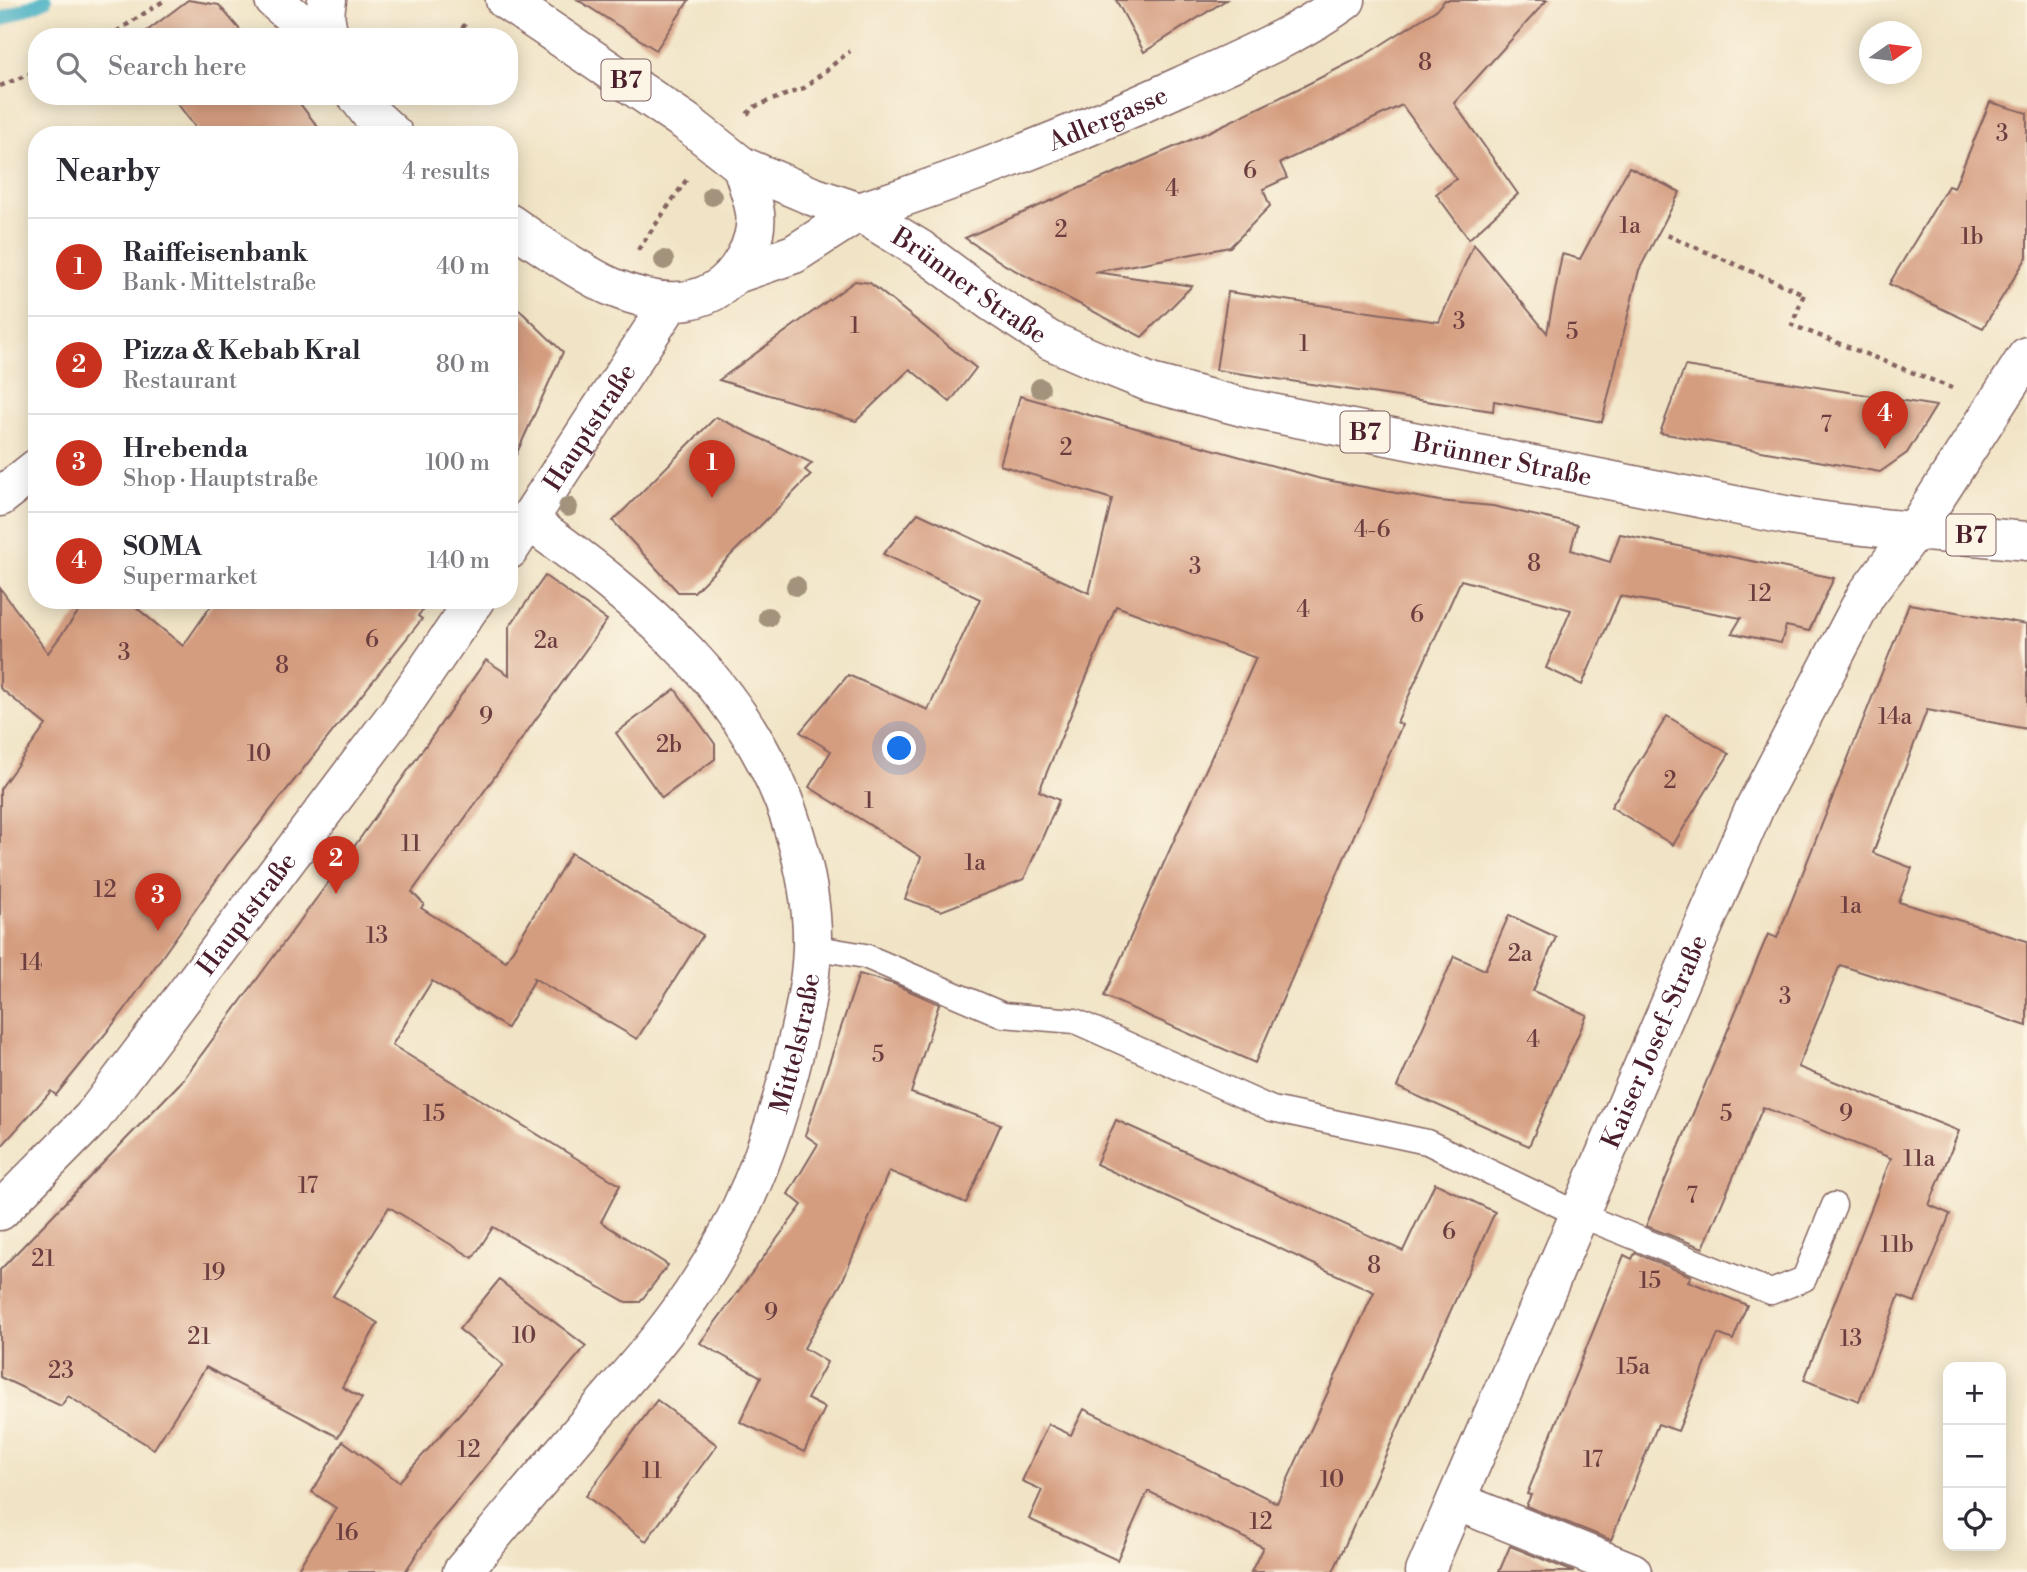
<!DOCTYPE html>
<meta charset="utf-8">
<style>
:root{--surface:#fff;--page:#f2f2f3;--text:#2b2b33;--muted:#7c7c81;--line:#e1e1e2;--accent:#c8321e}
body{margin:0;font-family:"Libre Bodoni",serif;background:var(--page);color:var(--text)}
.controls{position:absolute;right:21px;bottom:21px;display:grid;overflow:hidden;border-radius:14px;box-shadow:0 4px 18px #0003}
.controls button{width:63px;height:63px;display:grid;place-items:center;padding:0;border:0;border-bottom:2px solid var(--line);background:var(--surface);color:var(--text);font:35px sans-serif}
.compass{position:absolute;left:1859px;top:21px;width:63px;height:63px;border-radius:50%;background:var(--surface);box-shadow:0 4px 18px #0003;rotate:76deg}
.you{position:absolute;left:900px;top:749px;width:24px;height:24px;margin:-18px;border:5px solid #fff;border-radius:50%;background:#1a73e8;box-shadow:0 0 0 10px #1a73e833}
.badge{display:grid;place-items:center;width:46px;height:46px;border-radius:50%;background:var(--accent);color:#fff;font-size:23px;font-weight:700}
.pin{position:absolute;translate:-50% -58px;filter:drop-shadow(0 2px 4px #0008)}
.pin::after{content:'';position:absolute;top:37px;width:24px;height:21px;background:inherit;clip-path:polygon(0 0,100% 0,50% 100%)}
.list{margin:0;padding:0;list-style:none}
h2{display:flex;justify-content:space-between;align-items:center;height:91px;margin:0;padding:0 28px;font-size:30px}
h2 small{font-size:23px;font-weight:400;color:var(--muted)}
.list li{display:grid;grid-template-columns:46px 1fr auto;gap:21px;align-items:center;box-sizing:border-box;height:98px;padding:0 28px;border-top:2px solid var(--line)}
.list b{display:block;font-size:26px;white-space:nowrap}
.list p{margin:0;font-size:23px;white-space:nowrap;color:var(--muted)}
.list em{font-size:23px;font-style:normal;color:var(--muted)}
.icon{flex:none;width:38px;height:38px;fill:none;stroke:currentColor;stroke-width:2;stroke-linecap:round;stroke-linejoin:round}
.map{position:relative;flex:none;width:2027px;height:1572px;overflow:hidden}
.search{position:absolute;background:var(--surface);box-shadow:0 4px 18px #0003;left:28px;top:28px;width:490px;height:77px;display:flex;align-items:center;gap:18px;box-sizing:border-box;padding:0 24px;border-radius:28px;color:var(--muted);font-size:26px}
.panel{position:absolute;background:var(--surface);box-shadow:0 4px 18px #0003;left:28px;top:126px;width:490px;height:483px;border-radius:28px}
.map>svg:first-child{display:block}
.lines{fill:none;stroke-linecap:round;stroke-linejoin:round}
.stream{stroke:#45afc3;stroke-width:14}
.building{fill:#d59d80}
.lane-casing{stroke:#846461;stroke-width:27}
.street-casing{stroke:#846461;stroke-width:41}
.secondary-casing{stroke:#846461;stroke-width:41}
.primary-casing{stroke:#846461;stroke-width:41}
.path{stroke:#846461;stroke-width:4.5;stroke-dasharray:5 5;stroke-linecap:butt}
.lane{stroke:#fff;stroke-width:24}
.street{stroke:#fff;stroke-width:38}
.secondary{stroke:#fff;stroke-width:38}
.primary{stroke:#fff;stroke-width:38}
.tree{fill:#a3937c}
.labels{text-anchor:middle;stroke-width:5;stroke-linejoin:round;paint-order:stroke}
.number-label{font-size:23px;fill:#6d3e40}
.shield{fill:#fcf5e5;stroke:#7f5f63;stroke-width:2}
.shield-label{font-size:24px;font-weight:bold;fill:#4a1f2b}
.street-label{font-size:26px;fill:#4a1f2b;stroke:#fcf5e5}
</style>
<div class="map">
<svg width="2027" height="1572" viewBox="0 0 2027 1572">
<rect width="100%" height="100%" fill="#fcf5e5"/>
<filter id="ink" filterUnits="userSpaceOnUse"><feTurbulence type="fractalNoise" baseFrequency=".0143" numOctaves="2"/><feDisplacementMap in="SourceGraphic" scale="14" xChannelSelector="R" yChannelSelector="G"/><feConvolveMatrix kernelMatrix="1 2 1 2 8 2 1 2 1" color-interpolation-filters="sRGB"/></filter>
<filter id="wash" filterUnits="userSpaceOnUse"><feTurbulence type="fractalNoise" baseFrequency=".00686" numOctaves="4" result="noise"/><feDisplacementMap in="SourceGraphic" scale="28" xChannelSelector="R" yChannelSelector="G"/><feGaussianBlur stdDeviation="1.57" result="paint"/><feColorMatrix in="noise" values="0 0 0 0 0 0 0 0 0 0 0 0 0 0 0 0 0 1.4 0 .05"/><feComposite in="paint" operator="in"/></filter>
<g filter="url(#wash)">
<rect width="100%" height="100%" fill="#f1e4c6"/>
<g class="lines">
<polyline class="stream" points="0,20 45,0"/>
</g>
<g id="blocks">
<g class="building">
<polygon points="188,0 219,5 246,37 139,37"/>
<polygon points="578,0 689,0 656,50"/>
<polygon points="1116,0 1226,0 1144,52"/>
<polygon points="1445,0 1547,0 1454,103 1518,194 1469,239 1436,194 1456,179 1402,105 1280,163 1287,178 1263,189 1270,206 1230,247 1095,272 1192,286 1142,337 1005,265 965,238 1204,134 1304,86 1365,55 1436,10"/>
<polygon points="172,96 294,96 324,135 201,135"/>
<polygon points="1990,102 2027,113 2027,257 1983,328 1889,284 1948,186 1954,188"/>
<polygon points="1629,167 1680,192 1639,270 1602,422 1494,401 1493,411 1216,370 1228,292 1439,322 1474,244 1547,333 1562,254 1580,259"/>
<polygon points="855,281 870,283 976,368 950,402 910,369 856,421 719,380"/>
<polygon points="509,300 563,352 509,470"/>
<polygon points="1685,366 1936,406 1907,453 1880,472 1660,433"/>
<polygon points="1020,396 1321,479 1439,501 1493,506 1577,525 1571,550 1610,562 1620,534 1834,578 1809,631 1786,626 1781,643 1732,633 1741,618 1620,596 1582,685 1546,668 1571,610 1461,580 1397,722 1402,725 1255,1063 1104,996 1256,658 1116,606 1039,791 1059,800 1024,879 941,911 905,899 921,857 809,787 831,751 800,732 848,675 928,710 980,599 883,554 918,513 1089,593 1112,499 1000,465"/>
<polygon points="716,417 812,463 805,470 811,475 694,592 678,592 613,521"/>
<polygon points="545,576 607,620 412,892 424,904 421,908 506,961 571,853 703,935 637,1039 532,977 535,979 507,1028 432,981 392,1045 620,1185 601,1222 668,1265 640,1302 626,1302 493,1227 473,1258 389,1207 333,1296 378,1323 342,1387 362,1398 338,1437 206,1367 154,1449 68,1396 61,1406 0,1377 0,1270 182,1081 344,861 486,660 509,675 509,627"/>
<polygon points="0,588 48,653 87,600 127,600 183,646 215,600 430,600 418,616 422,619 227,865 123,1012 56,1095 51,1091 0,1148 0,789 46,725 0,688"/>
<polygon points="1909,604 2027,624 2027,729 1927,710 1873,853 1912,868 1899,902 2027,941 2027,1026 1840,965 1798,1067 1959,1131 1929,1205 1950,1214 1915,1302 1899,1296 1859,1401 1804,1380 1891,1158 1763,1107 1703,1248 1646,1226 1768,934 1777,938"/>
<polygon points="675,689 715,744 715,759 662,798 616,733"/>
<polygon points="1667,716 1729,754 1673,845 1611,807"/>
<polygon points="1509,915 1556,937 1533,991 1587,1015 1529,1146 1397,1087 1454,956 1485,970"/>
<polygon points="859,974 894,984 939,1004 911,1093 1001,1124 966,1203 889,1171 842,1282 804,1348 827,1362 807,1399 825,1408 804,1452 740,1422 761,1377 700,1343 802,1205 788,1194 818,1144 805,1135"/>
<polygon points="1116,1120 1403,1251 1435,1183 1495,1212 1333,1572 1251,1572 1263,1547 1148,1491 1117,1560 1029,1519 1042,1490 1022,1481 1048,1424 1071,1435 1084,1409 1277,1503 1374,1292 1096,1164"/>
<polygon points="1635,1253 1691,1276 1688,1281 1747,1305 1733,1340 1718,1334 1678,1431 1658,1424 1611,1540 1526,1506 1531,1495 1527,1494 1624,1255 1632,1259"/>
<polygon points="499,1280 586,1346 433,1529 405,1572 296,1572 336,1508 312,1492 343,1441 399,1482 503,1365 459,1329"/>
<polygon points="657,1400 717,1445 646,1541 586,1496"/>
<polygon points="1510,1546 1574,1572 1499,1572"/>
</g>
</g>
</g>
<g filter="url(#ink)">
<use href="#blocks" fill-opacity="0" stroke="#846461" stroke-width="2"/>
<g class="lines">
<defs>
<polyline id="lane" points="812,947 865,956 1003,1015 1075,1021 1272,1109 1427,1142 1580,1215 1771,1292 1804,1279 1834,1205"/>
<g id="street">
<polyline points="0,497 37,468"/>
<path id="s1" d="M 509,550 L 670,303"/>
<path id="s2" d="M 0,1211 L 92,1118 L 396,715 L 475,600"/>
<polyline points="1456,1501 1632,1572"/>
<path id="s3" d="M 462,1572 C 507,1518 552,1465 598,1411 C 633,1370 671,1328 700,1282 C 743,1216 772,1141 791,1066 C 801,1027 811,987 812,947 C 813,906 805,866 793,828 C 751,690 642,602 529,521"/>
</g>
<g id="secondary">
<path id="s4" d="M 859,212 C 970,176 1076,134 1181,86 C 1237,60 1296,36 1346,0"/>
<path id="s5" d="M 1425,1572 L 1755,807 L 1866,595 L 1915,530 L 2027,356"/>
</g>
<g id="primary">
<polyline points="274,0 317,37"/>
<polyline points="327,0 325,15 329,37"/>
<path id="s6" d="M 505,0 L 686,122 L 742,166 L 812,196 L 859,212 L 920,249 L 993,303 L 1049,340 L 1102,363 L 1151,383 L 1246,408 L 1785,515 C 1865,529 1946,533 2027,541"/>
<polyline points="357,96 369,112 394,135"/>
<path d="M 509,223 C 536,242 585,276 614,288 C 663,308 716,310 744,259 C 752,246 757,228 755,213 C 753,197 746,181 742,166"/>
<polyline points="736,274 794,254 859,212"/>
</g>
</defs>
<use href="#lane" class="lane-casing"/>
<use href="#street" class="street-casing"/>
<use href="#secondary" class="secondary-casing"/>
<use href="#primary" class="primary-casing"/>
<g class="path">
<polyline points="108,37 165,0"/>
<polyline points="457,37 467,21"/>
<polyline points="0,86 37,71"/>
<polyline points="747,114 756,106 804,88 850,51"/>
<polyline points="1667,235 1804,294 1792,325 1952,388"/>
<polyline points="638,250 687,179"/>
</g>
<use href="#lane" class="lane"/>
<use href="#street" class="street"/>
<use href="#secondary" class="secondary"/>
<use href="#primary" class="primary"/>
</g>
<g class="tree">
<circle cx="712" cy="196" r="10"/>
<circle cx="664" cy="260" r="10"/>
<circle cx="1040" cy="388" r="10"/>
<circle cx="568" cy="507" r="10"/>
<circle cx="796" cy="586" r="10"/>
<circle cx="768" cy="617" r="10"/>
</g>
</g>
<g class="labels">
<g class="number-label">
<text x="1425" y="70">8</text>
<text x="2002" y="141">3</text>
<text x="1250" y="178">6</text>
<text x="1172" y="196">4</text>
<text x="1630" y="233">1a</text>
<text x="1061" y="237">2</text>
<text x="1972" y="244">1b</text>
<text x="1459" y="329">3</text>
<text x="855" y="333">1</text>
<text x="1572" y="339">5</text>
<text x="1304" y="351">1</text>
<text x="1826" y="432">7</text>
<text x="1066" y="455">2</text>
<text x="1372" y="537">4-6</text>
<text x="1534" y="571">8</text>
<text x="1195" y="574">3</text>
<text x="1760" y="601">12</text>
<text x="1303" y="617">4</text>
<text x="1417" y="622">6</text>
<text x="372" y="647">6</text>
<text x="546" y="648">2a</text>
<text x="124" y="660">3</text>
<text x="282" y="673">8</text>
<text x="486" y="724">9</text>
<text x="1895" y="724">14a</text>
<text x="669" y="752">2b</text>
<text x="259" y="761">10</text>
<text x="1670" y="788">2</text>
<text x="869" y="808">1</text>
<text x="411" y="851">11</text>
<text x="975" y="870">1a</text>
<text x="105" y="897">12</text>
<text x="1851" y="913">1a</text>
<text x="377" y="943">13</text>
<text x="1520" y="961">2a</text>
<text x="31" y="970">14</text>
<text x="1785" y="1004">3</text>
<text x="1533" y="1047">4</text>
<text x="878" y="1062">5</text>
<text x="434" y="1121">15</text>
<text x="1726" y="1121">5</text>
<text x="1846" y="1121">9</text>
<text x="1919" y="1166">11a</text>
<text x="308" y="1193">17</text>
<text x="1692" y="1203">7</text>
<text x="1449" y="1239">6</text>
<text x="1897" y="1252">11b</text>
<text x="43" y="1266">21</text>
<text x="1374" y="1273">8</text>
<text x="214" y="1280">19</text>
<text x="1650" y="1288">15</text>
<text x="771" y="1320">9</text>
<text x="524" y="1343">10</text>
<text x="199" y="1344">21</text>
<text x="1851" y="1346">13</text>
<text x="1633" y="1374">15a</text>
<text x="61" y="1378">23</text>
<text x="469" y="1457">12</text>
<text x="1593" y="1467">17</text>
<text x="652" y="1478">11</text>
<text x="1332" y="1487">10</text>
<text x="1261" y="1529">12</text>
<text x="347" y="1540">16</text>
</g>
<g class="shield">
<rect x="601.5" y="59.5" width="49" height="41" rx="5"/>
<rect x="1340.5" y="411.5" width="49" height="41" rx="5"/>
<rect x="1946.5" y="514.5" width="49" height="41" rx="5"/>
</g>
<g class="shield-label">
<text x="626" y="88">B7</text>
<text x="1365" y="440">B7</text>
<text x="1971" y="543">B7</text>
</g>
<g class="street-label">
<text dy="9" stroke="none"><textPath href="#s4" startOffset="266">Adlergasse</textPath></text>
<text dy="9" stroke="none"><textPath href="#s6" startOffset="548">Brünner Straße</textPath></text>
<text dy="9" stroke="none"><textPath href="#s1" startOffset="147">Hauptstraße</textPath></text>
<text dy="9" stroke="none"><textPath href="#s6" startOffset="1115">Brünner Straße</textPath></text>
<text dy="9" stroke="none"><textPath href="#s2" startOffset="387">Hauptstraße</textPath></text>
<text dy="9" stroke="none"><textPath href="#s5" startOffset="578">Kaiser Josef-Straße</textPath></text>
<text dy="9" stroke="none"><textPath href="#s3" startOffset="634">Mittelstraße</textPath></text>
</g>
</g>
</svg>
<div class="controls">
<button>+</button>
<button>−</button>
<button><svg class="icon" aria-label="locate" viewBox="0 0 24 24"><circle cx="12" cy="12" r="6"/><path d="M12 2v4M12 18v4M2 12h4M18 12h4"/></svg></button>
</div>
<svg class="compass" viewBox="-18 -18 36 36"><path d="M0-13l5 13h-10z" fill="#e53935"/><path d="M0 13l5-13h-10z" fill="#7c7c81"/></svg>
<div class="you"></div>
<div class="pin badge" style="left:712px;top:498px">1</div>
<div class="pin badge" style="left:336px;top:894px">2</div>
<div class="pin badge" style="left:158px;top:931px">3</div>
<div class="pin badge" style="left:1885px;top:449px">4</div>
<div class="search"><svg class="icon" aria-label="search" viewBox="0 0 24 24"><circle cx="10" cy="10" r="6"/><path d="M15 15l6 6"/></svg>Search here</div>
<section class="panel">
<h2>Nearby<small>4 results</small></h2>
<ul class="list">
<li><span class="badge">1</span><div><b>Raiffeisenbank</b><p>Bank · Mittelstraße</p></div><em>40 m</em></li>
<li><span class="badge">2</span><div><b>Pizza &amp; Kebab Kral</b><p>Restaurant</p></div><em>80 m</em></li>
<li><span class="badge">3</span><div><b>Hrebenda</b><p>Shop · Hauptstraße</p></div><em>100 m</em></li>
<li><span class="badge">4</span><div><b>SOMA</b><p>Supermarket</p></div><em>140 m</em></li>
</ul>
</section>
</div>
